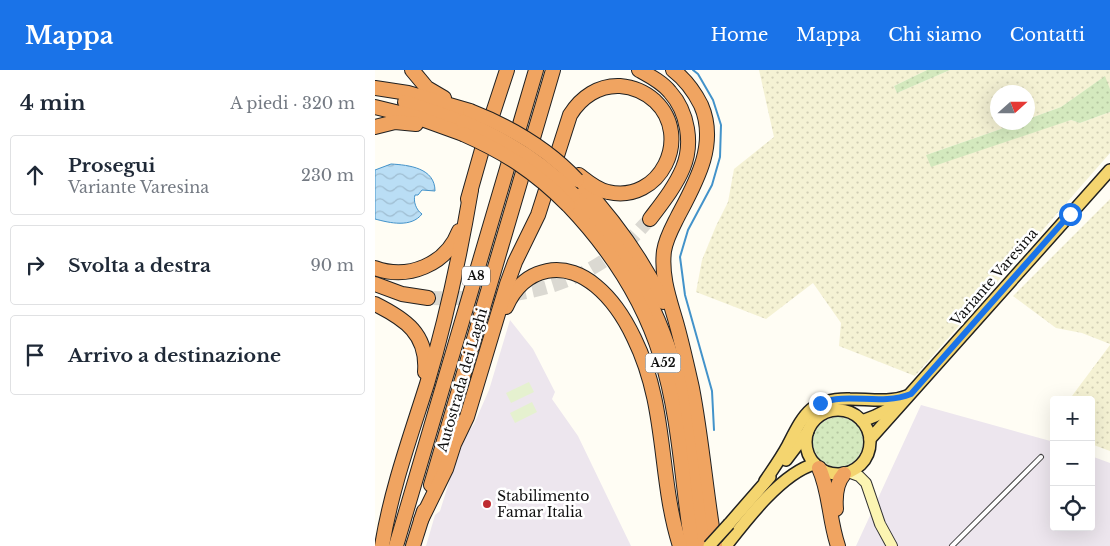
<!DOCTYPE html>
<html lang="it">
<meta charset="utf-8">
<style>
:root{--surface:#fff;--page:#f6f6f7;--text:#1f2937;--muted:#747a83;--line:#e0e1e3;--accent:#1a73e8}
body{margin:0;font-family:"Libre Baskerville",serif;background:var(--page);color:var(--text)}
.controls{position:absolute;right:15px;bottom:15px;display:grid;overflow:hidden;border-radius:5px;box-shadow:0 5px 20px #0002}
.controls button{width:45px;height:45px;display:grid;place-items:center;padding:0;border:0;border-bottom:1px solid var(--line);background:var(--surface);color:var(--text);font:25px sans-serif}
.compass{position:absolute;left:615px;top:15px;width:45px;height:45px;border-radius:50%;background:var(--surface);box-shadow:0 5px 20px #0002;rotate:69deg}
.stop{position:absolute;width:15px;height:15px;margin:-11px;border:4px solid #1a73e8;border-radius:50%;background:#fff}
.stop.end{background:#1a73e8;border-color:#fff;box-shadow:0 1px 5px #0008}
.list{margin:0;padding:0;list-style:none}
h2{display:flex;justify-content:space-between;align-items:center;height:65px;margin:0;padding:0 20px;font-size:21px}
h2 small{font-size:16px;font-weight:400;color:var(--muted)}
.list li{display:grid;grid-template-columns:32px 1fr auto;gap:15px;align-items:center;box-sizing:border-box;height:80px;margin:0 10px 10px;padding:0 10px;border:1px solid var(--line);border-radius:5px}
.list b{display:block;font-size:19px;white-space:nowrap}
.list p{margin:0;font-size:16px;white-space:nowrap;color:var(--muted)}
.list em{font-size:16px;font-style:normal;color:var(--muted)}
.icon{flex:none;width:28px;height:28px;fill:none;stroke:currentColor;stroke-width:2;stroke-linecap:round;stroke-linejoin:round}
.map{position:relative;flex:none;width:735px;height:476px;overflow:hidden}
header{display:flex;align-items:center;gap:30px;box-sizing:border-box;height:70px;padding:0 25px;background:var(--accent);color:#fff}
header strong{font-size:24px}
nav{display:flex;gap:28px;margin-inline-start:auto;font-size:18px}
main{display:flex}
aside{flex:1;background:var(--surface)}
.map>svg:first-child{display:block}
.industrial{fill:#ede6ee}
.farmland{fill:url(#farmland-dots)}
.grass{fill:url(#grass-dots)}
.pitch{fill:#e5f1cf}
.water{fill:url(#water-waves);stroke:#4393ca}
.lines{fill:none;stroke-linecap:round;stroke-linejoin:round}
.stream{stroke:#4393ca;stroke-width:2}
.highway-tunnel{stroke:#dbd9d2;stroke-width:14;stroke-dasharray:14 7;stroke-linecap:butt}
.lane-casing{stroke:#434343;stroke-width:6}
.secondary-casing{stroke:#323232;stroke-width:12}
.primary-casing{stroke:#212121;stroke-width:14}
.highway-casing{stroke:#212121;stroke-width:16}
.lane{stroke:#fff;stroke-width:4}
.secondary{stroke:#fcf5b2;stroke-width:10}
.primary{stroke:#f4d56f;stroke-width:11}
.highway{stroke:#f0a461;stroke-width:14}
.primary-bridge-casing{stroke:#212121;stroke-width:14;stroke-linecap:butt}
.highway-bridge-casing{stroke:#212121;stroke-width:16;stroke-linecap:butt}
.primary-bridge{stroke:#f4d56f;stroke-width:11}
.highway-bridge{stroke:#f0a461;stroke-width:14}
.route{stroke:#1a73e8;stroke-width:6}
.poi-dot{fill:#be2b30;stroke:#fff;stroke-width:2}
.labels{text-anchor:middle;stroke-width:5;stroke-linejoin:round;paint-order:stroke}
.shield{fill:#fff;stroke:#585858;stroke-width:1}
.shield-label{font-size:12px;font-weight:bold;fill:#101010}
.street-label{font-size:14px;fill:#101010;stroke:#fff}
.poi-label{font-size:14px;fill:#101010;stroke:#fff;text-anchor:start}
</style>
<header>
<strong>Mappa</strong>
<nav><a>Home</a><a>Mappa</a><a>Chi siamo</a><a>Contatti</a></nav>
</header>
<main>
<aside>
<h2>4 min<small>A piedi · 320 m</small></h2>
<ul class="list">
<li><svg class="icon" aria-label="ahead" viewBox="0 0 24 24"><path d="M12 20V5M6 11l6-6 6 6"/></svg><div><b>Prosegui</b><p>Variante Varesina</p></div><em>230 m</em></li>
<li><svg class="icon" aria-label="right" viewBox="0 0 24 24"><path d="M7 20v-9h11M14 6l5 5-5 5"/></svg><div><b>Svolta a destra</b></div><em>90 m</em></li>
<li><svg class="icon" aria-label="arrive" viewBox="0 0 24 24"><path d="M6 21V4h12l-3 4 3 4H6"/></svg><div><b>Arrivo a destinazione</b></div></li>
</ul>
</aside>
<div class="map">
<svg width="735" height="476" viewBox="0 0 735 476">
<defs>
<pattern id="farmland-dots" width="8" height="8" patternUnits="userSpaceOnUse" patternTransform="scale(1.25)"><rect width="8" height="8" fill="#f5f2d4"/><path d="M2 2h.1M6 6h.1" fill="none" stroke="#d1ceb5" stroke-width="1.8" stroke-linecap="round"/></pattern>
<pattern id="grass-dots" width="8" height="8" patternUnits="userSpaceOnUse" patternTransform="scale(1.25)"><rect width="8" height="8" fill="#d4e9be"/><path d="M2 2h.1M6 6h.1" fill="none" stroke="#b5c7a2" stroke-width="1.8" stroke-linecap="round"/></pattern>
<pattern id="water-waves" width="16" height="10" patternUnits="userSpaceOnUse" patternTransform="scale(1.25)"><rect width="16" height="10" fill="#badef5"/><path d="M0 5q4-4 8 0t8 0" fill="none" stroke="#9fbdd1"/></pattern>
</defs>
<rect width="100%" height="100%" fill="#fffdf4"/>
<g class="industrial">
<polygon points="135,250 158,279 180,322 177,329 203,366 256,476 51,476 60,445 65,441 85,377 89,368 99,354 114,320"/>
<polygon points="546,335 679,372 679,457 716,457 716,386 735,393 735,476 481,476"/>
</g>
<g class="farmland">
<polygon points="384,0 552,0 519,16 522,23 575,0 735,0 735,19 729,7 686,37 653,49 652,22 622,22 622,52 643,53 551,85 696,50 705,53 735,42 735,83 540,306 464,276 466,253 438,213 391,249 321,222 327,190 341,156 353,132 359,99 399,67"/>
<polygon points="735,129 735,274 707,263 681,258 638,226"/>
<polygon points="735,275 735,381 716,374 716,330 694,330"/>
</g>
<g class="grass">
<polygon points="552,0 575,0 522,23 519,16"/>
<polygon points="730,6 735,19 735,42 705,53 696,50 556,97 551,85 643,53 652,52 653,49 686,37"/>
<circle cx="463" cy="372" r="25"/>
</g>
<g class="pitch">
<polygon points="154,312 159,322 136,333 131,323"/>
<polygon points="157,332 162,342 140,353 135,343"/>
</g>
<path class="water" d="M 16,94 C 34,95 60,98 60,121 L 47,120 L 43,125 L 40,125 C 38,131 41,140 47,144 C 36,158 15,153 0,149 L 0,100 Z"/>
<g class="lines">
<polyline class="stream" points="318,0 323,4 338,30 346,55 345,87 337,115 313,160 305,187 310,225 337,321 339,360"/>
<path class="highway-tunnel" d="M 53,228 C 125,229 186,226 245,179 C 256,170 265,159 275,149"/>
<defs>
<polyline id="lane" points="577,476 666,387"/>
<polyline id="secondary" points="473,402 484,406 491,413 505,454 517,476"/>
<g id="primary">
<circle cx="463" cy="372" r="32"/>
<polyline points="487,351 500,346 522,335"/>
<polyline points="495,369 735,100"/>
<polyline points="411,390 433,361"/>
<path d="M 390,411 C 398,399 406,388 413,375 C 429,344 436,328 475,329 C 494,329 514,333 532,326"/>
<polyline points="354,454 395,407"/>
<path d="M 351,476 C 371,450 408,402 440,394"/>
</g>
<g id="highway">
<polyline points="37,0 52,18 69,28"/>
<path d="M 264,0 C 275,6 287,12 295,22 C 313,42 318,74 308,98 C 300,117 287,133 275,149"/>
<path d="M 298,0 C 311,10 319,21 326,35 C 343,74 321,112 303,146 C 297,158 291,168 289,181 C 286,206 294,228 301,252 C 307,273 312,296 317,318 C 327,370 331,424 340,476"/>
<polyline points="0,18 33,23 95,41"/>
<polyline points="30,32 88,52"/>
<polyline points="0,37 41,47 88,64"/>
<polyline points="0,57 20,52 41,54"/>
<path d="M 205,113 C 238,149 267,188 288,232"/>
<path d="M 198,124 C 253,182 286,240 305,318 L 328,476"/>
<polyline points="93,129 114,55 132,0"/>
<path d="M 193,135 C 235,179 268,229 286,287 C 305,348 307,414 317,476"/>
<path d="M 0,198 C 33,210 71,195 84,161"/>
<polyline points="0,214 27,224 53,228"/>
<path d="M 0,234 C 30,249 53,264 50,302"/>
<path d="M 131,237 C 139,219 152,205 172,201 C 190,197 208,205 221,216 C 238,230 250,249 259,268 C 293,337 283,407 305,476"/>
<path d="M 444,398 C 455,422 454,450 463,476"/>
<polyline points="56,415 178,0"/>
<path d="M 461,439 C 460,426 461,413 469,404"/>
<path d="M 46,450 L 71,399 L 79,374 L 92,347 L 132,214 L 140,192 L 163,145 L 195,45 C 206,27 224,15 245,16 C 258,17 270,22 280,31 C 318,67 285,134 233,122 C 222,120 213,112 204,105"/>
<path d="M 7,476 C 16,420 35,368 52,314 C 71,250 85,185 96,120"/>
<polyline points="21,476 161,0"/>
<polyline points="38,476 49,441"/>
</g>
</defs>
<use href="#lane" class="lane-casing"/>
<use href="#secondary" class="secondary-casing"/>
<use href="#primary" class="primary-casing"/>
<use href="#highway" class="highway-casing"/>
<use href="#lane" class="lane"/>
<use href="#secondary" class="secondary"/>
<use href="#primary" class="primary"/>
<use href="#highway" class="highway"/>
<defs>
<polyline id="primary-bridge" points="334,476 354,454"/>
<g id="highway-bridge">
<path d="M 95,41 C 136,57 172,78 202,110"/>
<path d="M 88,52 C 130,69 166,91 198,124"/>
<path d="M 88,64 C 131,83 160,102 193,135"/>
</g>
</defs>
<use href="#primary-bridge" class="primary-bridge-casing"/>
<use href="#highway-bridge" class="highway-bridge-casing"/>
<use href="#primary-bridge" class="primary-bridge"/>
<use href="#highway-bridge" class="highway-bridge"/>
</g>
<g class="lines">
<path class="route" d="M 445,333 C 474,322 505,336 536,324 L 695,144"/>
</g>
<circle class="poi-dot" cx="112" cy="434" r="5"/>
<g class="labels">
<g class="shield">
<rect x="87" y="196.5" width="28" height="19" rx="4"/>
<rect x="270.5" y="283.5" width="35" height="19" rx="4"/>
</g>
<g class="shield-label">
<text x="101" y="210">A8</text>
<text x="288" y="297">A52</text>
</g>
<g class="street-label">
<text transform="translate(619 207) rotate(-49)" y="5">Variante Varesina</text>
<text transform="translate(87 310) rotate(-74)" y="5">Autostrada dei Laghi</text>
</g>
<g class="poi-label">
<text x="122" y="431">Stabilimento<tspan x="122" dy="16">Famar Italia</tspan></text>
</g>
</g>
</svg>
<div class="controls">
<button>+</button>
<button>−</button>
<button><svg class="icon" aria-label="locate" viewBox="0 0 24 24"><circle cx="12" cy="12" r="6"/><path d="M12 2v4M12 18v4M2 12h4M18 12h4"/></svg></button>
</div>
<svg class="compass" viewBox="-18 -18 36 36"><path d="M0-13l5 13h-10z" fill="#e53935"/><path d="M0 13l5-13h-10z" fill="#747a83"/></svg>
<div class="stop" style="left:695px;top:144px"></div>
<div class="stop end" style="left:445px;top:333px"></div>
</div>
</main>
